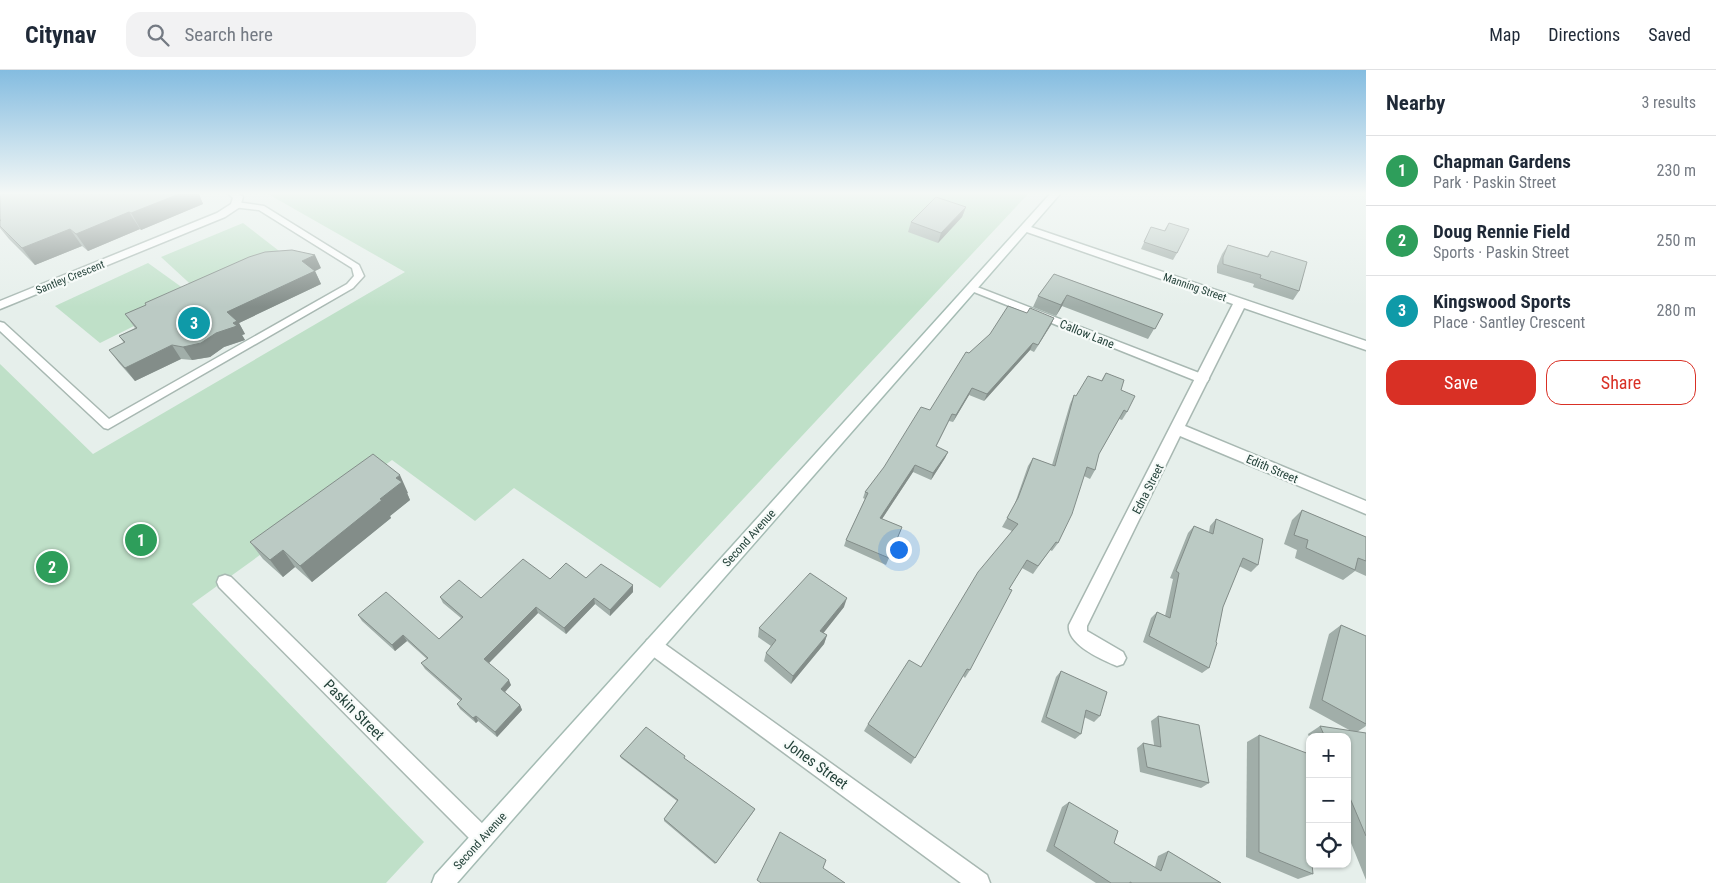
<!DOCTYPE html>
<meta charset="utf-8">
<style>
:root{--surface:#fff;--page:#f2f2f3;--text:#1f2937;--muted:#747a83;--line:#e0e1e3;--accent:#d93025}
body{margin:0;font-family:"Roboto Condensed",sans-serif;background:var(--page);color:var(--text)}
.controls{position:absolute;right:15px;bottom:15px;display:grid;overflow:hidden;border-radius:10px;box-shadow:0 1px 4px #0004}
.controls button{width:45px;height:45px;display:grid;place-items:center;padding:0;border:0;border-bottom:1px solid var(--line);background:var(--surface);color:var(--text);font:25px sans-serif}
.you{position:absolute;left:898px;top:479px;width:18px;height:18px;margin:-12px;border:4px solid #fff;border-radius:50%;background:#1a73e8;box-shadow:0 0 0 8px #1a73e833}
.badge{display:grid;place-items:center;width:32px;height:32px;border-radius:50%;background:var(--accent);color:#fff;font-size:16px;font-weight:700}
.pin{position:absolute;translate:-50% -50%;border:2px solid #fff;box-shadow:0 1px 5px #0006}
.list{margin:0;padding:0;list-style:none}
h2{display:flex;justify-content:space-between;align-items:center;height:65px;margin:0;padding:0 20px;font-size:21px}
h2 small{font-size:16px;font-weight:400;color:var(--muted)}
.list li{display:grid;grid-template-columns:32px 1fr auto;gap:15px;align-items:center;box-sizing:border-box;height:70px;padding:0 20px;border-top:1px solid var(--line)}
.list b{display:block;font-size:19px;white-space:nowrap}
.list p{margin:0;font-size:16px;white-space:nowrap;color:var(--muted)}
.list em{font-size:16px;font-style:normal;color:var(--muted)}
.actions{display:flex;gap:10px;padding:15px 20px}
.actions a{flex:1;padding:11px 0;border:1px solid var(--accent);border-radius:15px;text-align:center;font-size:18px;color:var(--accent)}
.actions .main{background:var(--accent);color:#fff}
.icon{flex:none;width:28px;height:28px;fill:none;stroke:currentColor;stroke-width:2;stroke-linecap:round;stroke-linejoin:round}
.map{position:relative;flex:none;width:1366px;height:813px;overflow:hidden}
header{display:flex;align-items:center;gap:30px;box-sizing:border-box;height:70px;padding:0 25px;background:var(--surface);border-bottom:1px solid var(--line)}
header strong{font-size:24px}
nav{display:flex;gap:28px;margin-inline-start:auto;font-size:18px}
.search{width:350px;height:45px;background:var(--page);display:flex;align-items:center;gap:12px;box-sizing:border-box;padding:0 18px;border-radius:15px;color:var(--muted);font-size:19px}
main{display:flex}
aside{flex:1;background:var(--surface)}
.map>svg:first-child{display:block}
.green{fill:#bfe0c8}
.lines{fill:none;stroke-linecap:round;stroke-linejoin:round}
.lane-casing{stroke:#a8b8b2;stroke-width:3}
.street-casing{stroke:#a8b8b2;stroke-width:3}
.secondary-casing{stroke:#a4bbb3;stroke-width:3}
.lane{fill:#fff;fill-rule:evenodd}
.street{fill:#fff;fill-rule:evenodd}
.secondary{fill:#fff;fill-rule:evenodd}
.wall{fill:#a1aea9}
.shaded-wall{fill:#838d89}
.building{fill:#bbcac4;stroke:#838d89}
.labels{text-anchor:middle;stroke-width:4.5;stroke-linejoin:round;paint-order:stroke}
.far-street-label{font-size:11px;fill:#24423a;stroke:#f7fbf9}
.street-label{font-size:12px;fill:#24423a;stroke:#f7fbf9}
.near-street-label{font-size:15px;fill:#24423a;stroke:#f7fbf9}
</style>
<header>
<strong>Citynav</strong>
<div class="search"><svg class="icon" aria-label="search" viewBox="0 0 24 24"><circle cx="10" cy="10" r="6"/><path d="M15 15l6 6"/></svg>Search here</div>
<nav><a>Map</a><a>Directions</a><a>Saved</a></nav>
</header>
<main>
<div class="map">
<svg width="1366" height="813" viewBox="0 0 1366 813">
<rect width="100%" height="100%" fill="#e6efeb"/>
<g class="green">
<polygon points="268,124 1028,124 660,518 514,418 475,451 392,390 192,534 424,772 386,813 0,813 0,294 93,384 405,202"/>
<polygon points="243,153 283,184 199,222 161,187"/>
<polygon points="148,193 194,226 100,273 55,236"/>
</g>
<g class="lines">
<defs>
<g id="lane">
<polygon points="236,132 264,136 359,195 364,206 353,218 108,359 104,358 0,261 0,252 4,253 109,349 347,214 354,206 352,198 259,140 233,137 232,135"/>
<polygon points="972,215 1207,306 1209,309 1207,312 1199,312 969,220 969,216"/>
</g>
<g id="street">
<polygon points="229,124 240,124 243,127 240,137 225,147 0,239 0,231 217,143 231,134 233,128"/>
<path d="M 1025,155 L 1366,271 L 1366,280 L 1244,238 L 1185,356 L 1366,431 L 1366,444 L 1180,366 L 1087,556 L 1087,561 L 1123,582 L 1126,588 L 1123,594 L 1117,596 C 1102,590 1066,574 1069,555 L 1233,234 L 1021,160 L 1020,158 Z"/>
<polygon points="225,505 231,507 490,761 494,768 490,775 483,779 476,775 219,517 217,512 219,507"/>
<polygon points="653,568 659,570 987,805 990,813 961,813 647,582 644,576 647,570"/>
</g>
<polygon id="secondary" points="1050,124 1060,124 457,813 432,813 435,805"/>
</defs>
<use href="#lane" class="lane-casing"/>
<use href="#street" class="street-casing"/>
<use href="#secondary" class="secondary-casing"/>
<use href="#lane" class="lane"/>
<use href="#street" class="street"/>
<use href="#secondary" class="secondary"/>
</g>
<g class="wall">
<polygon points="0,124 199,124 203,134 141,160 140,159 88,181 82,176 35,195 9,169 0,158"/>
<polygon points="966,137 962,147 938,173 908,162 911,152"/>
<polygon points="1169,153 1177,183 1173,190 1141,179 1151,157 1164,161"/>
<polygon points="1228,175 1267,186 1271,181 1299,221 1293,230 1253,217 1254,214 1217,203 1217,196 1222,184"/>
<polygon points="321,198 315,201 321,214 239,253 245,264 242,265 245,270 224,277 210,287 192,290 181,289 135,311 119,293 109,280 124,273 119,266 135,258 125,244"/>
<polygon points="1054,204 1163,244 1148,269 1062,236 1056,246 1033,237 1038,226"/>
<polygon points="1027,243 1054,248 1034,282 1030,280 984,331 969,325 953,352 949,351 936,377 948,382 945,388 931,410 913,402 882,449 902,457 886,495 844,476 846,470 865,429 863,428 865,422 930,340 969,283"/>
<polygon points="1106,303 1121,320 1127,342 1122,350 1119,349 1099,384 1095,400 1090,409 1084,406 1058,473 1052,481 1050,480 1033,504 1022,498 1009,519 970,600 965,608 963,606 911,694 864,661 868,654 921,597 1012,461 1002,457 1014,436 1028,396 1033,388 1052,395 1070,334 1074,325 1076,326 1101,311"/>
<polygon points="407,423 410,430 390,446 391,448 312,512 295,497 283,507 263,489 250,472 408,423"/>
<polygon points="1302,440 1366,467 1366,506 1355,501 1343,510 1295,488 1297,480 1284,474 1292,450"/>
<polygon points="1216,449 1258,495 1251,502 1239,496 1223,537 1209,598 1202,603 1143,572 1151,548 1157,542 1165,546 1173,509 1170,508 1188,463 1194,456 1209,462 1210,456"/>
<polygon points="586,508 633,515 633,522 610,546 595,534 566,564 538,543 489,593 511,615 505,622 520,635 522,640 497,667 478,651 476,653 460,639 457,634 461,631 425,599 421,593 427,589 407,571 395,581 362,551 358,545 439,569 461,548 443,533 440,527 481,528 550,509"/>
<polygon points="844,537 823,563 827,565 824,574 791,614 764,591 766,583 771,576 758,567 759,558"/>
<polygon points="1341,555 1366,566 1366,656 1357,662 1366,663 1366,810 1347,763 1347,667 1310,667 1310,670 1308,664 1320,656 1351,661 1309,638 1329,564"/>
<polygon points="1061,601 1100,646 1094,652 1084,647 1081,664 1075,669 1041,652 1056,607"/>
<polygon points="1158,646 1209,713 1201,718 1140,702 1137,678 1143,673 1154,675 1151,651"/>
<polygon points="1259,665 1313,804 1298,809 1246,787 1247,672"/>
<polygon points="620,686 685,689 755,739 754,741 715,794 664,751 664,749 677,731 621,688"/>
<polygon points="1069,732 1114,773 1155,797 1158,786 1168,781 1221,813 1096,813 1046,781 1062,737"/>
</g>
<g class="shaded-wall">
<polygon points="179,124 199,124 203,134 141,160 131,143"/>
<polygon points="966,137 962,147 938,173 941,163"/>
<polygon points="129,142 140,159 88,181 76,164"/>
<polygon points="70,159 82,176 35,195 22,178"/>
<polygon points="315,185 321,198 315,201 321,214 239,253 245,264 242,265 245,270 224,277 210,287 192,290 183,277 227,242 302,191"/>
<polygon points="1067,225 1062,236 1056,246 1061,235"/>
<polygon points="1054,248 1051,255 1034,282 1038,275"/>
<polygon points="1033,273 1030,280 984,331 987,324"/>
<polygon points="172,275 181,289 135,311 125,298"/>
<polygon points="972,318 969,325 953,352 956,345"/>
<polygon points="948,382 945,388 931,410 933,403"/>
<polygon points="915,395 913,402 878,455 880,448"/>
<polygon points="400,405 408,423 407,423 410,430 390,446 391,448 312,512 300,496 380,429 396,408"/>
<polygon points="283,480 295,497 283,507 270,490"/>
<polygon points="633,515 633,522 610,546 610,540"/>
<polygon points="594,528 595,534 566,564 564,558"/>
<polygon points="847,528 844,537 818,570 820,561"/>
<polygon points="536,537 538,543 487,595 484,589"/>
<polygon points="403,565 407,571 395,581 392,575"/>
<polygon points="827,565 824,574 791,614 793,606"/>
<polygon points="509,610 511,615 503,624 501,619"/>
<polygon points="520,635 522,640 497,667 495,662"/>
<polygon points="476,646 478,651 476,653 473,648"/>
</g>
<g class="building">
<polygon points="0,124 179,124 131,143 129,142 76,164 70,159 22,178 0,156 0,151 1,150 0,150"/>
<polygon points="936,127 966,137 941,163 911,152"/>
<polygon points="1169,153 1189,159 1177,183 1144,172 1151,157 1165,161"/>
<polygon points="1228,175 1268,187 1271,181 1307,192 1299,221 1260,208 1261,205 1223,194 1223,187"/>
<polygon points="292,180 315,185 302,191 315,201 227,242 237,251 233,253 237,256 216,263 201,273 183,277 172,275 125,298 109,280 125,272 119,266 137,258 125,244 146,235 145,233 249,187 265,182"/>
<polygon points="1054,204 1163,244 1155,259 1067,225 1061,235 1038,226"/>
<polygon points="1008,236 1027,243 1030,238 1054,248 1038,275 1033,273 987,324 972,318 956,345 952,344 936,376 948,382 933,403 915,395 880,448 902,457 889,488 846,470 868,423 865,422 884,397 921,337 930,340 966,282 969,283 990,264"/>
<polygon points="1106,303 1124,310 1121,320 1135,326 1127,342 1124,340 1099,384 1095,400 1087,397 1072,444 1058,473 1056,472 1038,496 1027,490 1009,519 1012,520 970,600 967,599 915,688 868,654 909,590 921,597 978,502 1018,454 1007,448 1018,428 1033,388 1055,396 1074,325 1076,326 1088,306 1102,311"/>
<polygon points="373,384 400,405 396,408 402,412 380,429 382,430 300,496 283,480 270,490 250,472"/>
<polygon points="1302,440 1366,467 1366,491 1358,488 1355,500 1306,478 1308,470 1294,465"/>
<polygon points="1216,449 1263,469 1258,495 1243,488 1223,537 1216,572 1217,573 1209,598 1149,566 1157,542 1170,548 1179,503 1176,501 1194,456 1213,464"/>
<polygon points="523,489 550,509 566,493 586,508 601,494 633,515 610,540 594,528 564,558 536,537 484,589 509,610 501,619 520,635 495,662 476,646 473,648 457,634 462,629 421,593 428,588 403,565 392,575 358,545 386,522 439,569 463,547 440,527 459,510 481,528"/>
<polygon points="810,503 847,528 820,561 827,565 793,606 766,583 776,570 759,558"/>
<polygon points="1341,555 1366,566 1366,654 1322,630"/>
<polygon points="1061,601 1107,622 1100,646 1086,640 1081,664 1046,647"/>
<polygon points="1158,646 1199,655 1209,713 1147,697 1143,673 1161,677"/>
<polygon points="1320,656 1366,663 1366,766 1347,721 1347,667 1325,667"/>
<polygon points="646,657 685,686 684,688 755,739 716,793 664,749 678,730 620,686"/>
<polygon points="1259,665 1309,684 1310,794 1312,794 1313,804 1259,782"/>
<polygon points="1069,732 1118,761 1114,773 1161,801 1168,781 1221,813 1132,813 1130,812 1130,813 1111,813 1054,776"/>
<polygon points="780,762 826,790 823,798 845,813 761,813 757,810"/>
</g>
<linearGradient id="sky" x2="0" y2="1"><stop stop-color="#84bce0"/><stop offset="0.52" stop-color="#f4f8f6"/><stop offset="1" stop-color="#f4f8f6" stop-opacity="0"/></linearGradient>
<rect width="1366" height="237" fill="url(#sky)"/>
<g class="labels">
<g class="far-street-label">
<text transform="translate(70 207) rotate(-22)" y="4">Santley Crescent</text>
<text transform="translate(1195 217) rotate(19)" y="4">Manning Street</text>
</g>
<g class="street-label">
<text transform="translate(1087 264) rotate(22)" y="4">Callow Lane</text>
<text transform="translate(1272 399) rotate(23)" y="4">Edith Street</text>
<text transform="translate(1148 419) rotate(-63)" y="4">Edna Street</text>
<text transform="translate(749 468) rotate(-48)" y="4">Second Avenue</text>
<text transform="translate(480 771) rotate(-48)" y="4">Second Avenue</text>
</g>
<g class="near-street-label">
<text transform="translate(354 640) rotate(45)" y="5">Paskin Street</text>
<text transform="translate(816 694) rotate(36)" y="5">Jones Street</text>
</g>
</g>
</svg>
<div class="controls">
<button>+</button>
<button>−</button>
<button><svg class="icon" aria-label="locate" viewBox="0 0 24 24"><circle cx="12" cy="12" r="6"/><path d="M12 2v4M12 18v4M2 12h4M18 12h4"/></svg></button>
</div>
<div class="you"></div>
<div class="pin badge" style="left:141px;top:470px;background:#2e9e5b">1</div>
<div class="pin badge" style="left:52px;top:497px;background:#2e9e5b">2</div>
<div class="pin badge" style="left:194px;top:253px;background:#0f9aa8">3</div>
</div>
<aside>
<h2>Nearby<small>3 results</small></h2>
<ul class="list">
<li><span class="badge" style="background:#2e9e5b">1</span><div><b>Chapman Gardens</b><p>Park · Paskin Street</p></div><em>230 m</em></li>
<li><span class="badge" style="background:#2e9e5b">2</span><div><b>Doug Rennie Field</b><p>Sports · Paskin Street</p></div><em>250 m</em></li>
<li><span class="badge" style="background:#0f9aa8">3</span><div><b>Kingswood Sports</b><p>Place · Santley Crescent</p></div><em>280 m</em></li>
</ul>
<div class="actions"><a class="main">Save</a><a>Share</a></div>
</aside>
</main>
